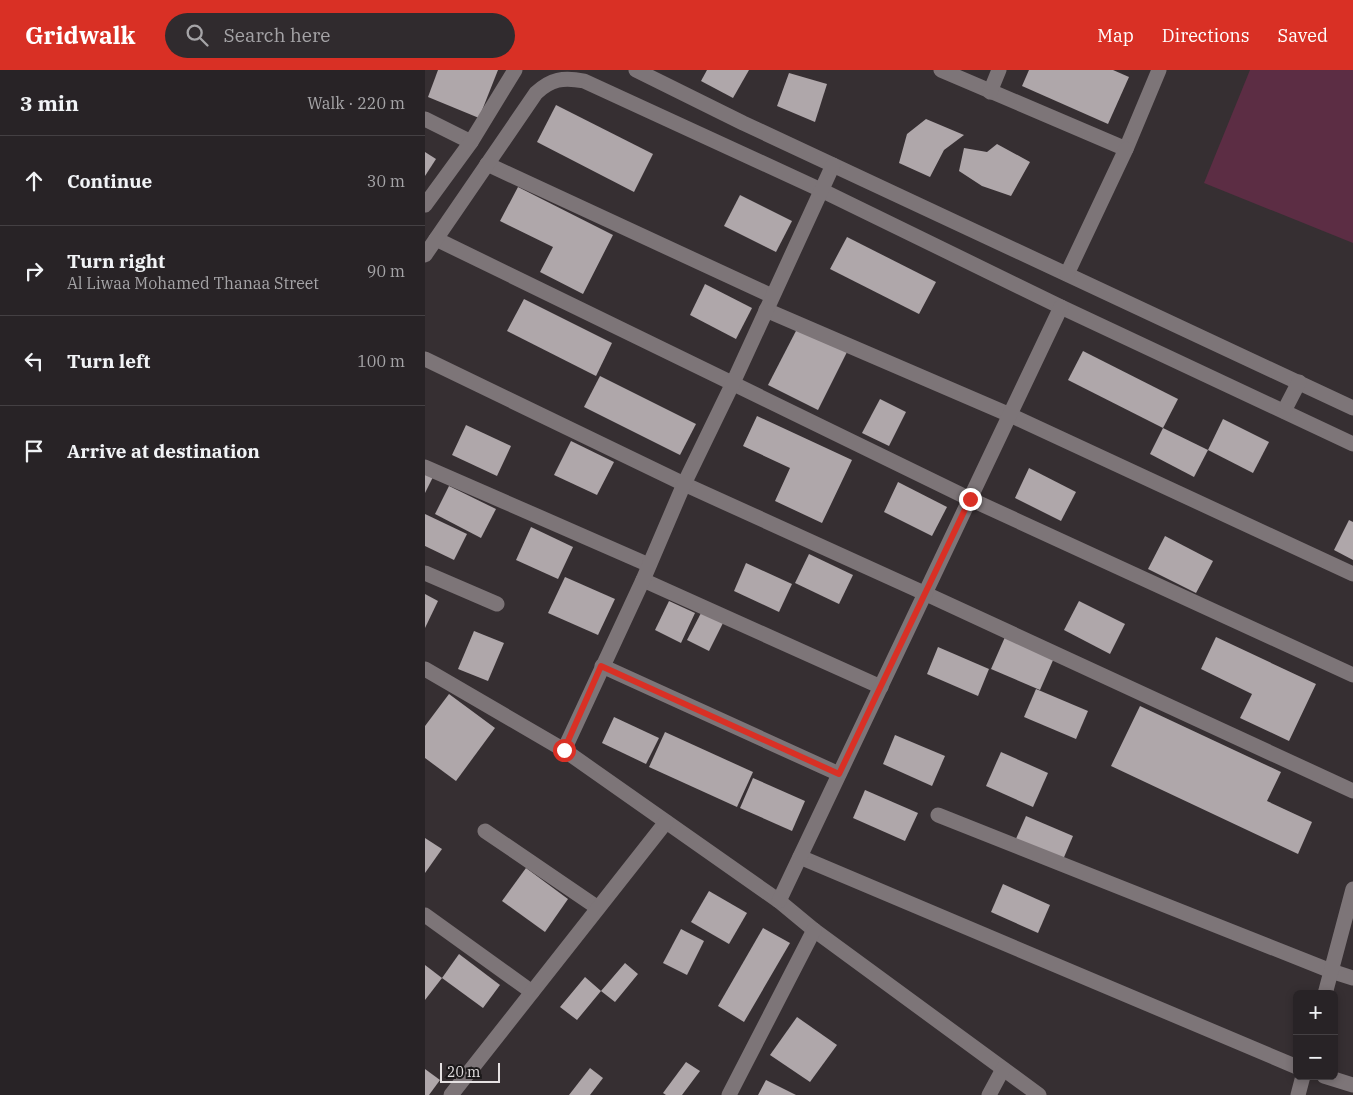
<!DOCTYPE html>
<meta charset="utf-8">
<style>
:root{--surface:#282326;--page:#302b2e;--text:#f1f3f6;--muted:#a5a4a7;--line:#444043;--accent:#d93025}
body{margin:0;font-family:"IBM Plex Serif",serif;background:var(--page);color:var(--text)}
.controls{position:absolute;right:15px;bottom:15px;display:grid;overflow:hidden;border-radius:8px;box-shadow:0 2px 8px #0003}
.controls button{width:45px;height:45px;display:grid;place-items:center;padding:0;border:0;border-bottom:1px solid var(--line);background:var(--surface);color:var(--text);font:25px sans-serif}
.scale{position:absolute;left:15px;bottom:12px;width:60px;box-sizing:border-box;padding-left:5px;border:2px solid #e5e1e2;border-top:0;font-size:14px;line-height:18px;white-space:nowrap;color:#e5e1e2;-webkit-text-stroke:4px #1b1819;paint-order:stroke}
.stop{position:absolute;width:15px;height:15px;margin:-11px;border:4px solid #d93025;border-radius:50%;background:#fff}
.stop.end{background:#d93025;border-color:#fff;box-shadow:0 1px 5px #0008}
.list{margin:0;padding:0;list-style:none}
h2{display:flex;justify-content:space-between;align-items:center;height:65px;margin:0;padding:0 20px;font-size:21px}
h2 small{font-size:16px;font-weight:400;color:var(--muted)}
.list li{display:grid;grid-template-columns:32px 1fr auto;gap:15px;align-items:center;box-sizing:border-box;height:90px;padding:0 20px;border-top:1px solid var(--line)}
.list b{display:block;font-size:19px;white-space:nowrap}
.list p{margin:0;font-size:16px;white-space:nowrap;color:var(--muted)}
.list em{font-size:16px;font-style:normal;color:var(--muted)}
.icon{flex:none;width:28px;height:28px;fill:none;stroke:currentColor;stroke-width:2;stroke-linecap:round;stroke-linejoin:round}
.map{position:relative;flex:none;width:928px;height:1025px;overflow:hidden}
header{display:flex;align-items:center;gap:30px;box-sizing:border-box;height:70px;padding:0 25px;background:var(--accent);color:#fff}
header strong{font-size:24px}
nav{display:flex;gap:28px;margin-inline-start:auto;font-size:18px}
.search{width:350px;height:45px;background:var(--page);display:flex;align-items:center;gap:12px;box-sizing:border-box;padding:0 18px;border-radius:28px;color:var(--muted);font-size:19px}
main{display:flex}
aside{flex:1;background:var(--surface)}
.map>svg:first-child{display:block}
.green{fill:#5c2d44}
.building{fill:#afa7aa}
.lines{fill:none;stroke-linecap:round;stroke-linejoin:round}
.minor{stroke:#7d7578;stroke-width:15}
.route{stroke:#d93025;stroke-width:6}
</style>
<header>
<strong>Gridwalk</strong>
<div class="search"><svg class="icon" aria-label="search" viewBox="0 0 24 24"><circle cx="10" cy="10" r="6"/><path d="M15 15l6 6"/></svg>Search here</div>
<nav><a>Map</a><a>Directions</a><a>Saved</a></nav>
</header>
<main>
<aside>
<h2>3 min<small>Walk · 220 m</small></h2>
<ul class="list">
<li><svg class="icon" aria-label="ahead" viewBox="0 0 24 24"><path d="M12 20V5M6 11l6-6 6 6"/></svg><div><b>Continue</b></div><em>30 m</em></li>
<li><svg class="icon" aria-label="right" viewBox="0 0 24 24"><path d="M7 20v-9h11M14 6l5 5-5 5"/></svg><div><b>Turn right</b><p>Al Liwaa Mohamed Thanaa Street</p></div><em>90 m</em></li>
<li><svg class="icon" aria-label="left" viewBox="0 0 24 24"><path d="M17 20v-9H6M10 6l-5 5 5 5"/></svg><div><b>Turn left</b></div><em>100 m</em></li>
<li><svg class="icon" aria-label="arrive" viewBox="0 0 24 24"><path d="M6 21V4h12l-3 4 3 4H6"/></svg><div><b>Arrive at destination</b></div></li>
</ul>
</aside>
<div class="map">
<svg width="928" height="1025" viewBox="0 0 928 1025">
<rect width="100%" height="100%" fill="#362f32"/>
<polygon class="green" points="825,0 928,0 928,173 779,113"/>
<g class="building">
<polygon points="13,0 73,0 54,48 3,27"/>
<polygon points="282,0 324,0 308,28 276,11"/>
<polygon points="604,0 688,0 704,7 683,54 597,16"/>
<polygon points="364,3 402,14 390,52 352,36"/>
<polygon points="131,35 228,84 209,122 112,72"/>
<polygon points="501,49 539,65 519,80 505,107 474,93 482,64"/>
<polygon points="572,74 605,92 586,126 557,116 534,101 539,78 562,82"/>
<polygon points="0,82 11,89 0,106"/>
<polygon points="93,117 188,165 158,224 115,202 128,177 75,151"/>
<polygon points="315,125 367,151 351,182 299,156"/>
<polygon points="422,167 511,212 494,244 405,199"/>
<polygon points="280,214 327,238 311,269 265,245"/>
<polygon points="99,229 187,273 171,306 82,261"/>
<polygon points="373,257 422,282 393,340 343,315"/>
<polygon points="658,281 753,329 738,358 643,310"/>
<polygon points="175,306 271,354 255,385 159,337"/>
<polygon points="455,329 481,342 464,376 437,363"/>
<polygon points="332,346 427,390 397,453 350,431 365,398 318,376"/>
<polygon points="798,349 844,372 828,403 783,380"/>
<polygon points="41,355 86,376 72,406 27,385"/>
<polygon points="738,358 783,380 769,407 725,384"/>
<polygon points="146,371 189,392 172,425 129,405"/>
<polygon points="604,398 651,422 636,451 590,428"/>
<polygon points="0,402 8,407 0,423"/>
<polygon points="473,412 522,437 507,466 459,442"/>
<polygon points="24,416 71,439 56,468 10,444"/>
<polygon points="0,444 42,464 29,490 0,476"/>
<polygon points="924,450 928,452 928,490 909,480"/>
<polygon points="106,457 148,477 133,509 91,490"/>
<polygon points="740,466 788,491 771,523 723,499"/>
<polygon points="384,484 428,505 414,534 370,513"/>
<polygon points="321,493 367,514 354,542 309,521"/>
<polygon points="140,507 190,529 173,565 123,543"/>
<polygon points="0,524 13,531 0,558"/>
<polygon points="244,531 270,543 256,573 230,560"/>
<polygon points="654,531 700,554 685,584 639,560"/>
<polygon points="276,543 298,553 284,581 262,570"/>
<polygon points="49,561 79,573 63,611 33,599"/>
<polygon points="580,567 629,588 615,620 566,599"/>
<polygon points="791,567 891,614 864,671 815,648 827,624 776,599"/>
<polygon points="513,577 564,599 553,626 502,604"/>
<polygon points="611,619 663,641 651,669 599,647"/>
<polygon points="24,624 70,658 31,711 0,688 0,656"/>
<polygon points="715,636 856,702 842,731 887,752 873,784 686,696"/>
<polygon points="189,647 234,668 221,694 177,673"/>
<polygon points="240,662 328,702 312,737 224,697"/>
<polygon points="470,665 520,686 507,716 458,694"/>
<polygon points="576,682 623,703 608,737 561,716"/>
<polygon points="328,708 380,731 367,761 315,738"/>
<polygon points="440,720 493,743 480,771 428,748"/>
<polygon points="601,746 648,766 637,792 590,771"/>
<polygon points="0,768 17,779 0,803"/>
<polygon points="101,798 143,829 120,862 77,831"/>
<polygon points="578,814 625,835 613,863 566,842"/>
<polygon points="284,821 322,843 304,874 266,852"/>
<polygon points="338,858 365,873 319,952 293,936"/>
<polygon points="256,859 279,871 262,905 238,893"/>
<polygon points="34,884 75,915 58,938 17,908"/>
<polygon points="200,893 213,904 190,932 176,921 152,950 135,937 160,907 176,921"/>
<polygon points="0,895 17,908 0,930"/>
<polygon points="372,947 412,975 385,1012 345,985"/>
<polygon points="261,992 275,1001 257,1025 241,1025 238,1023"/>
<polygon points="165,998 178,1008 165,1025 144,1025"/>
<polygon points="0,999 15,1010 4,1025 0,1025"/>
<polygon points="341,1010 371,1025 333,1025"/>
</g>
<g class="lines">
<g class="minor">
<polyline points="211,0 318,53 928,338"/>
<polyline points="516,0 701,79 734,0"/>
<polyline points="565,22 574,0"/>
<polyline points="0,49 46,72"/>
<polyline points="62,94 347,226"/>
<polyline points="0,135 46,72 90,0"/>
<polyline points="11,169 545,429 928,605"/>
<path d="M 0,185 L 111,23 C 126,9 138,7 159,11 L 396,120 L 636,237 L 928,374"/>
<polyline points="642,204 701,79"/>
<polyline points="341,240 585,345 928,504"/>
<polyline points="0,289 259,414 499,523 928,721"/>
<polyline points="859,341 874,312"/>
<polyline points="0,397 224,495"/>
<polyline points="0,503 72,534"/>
<polyline points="218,510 456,617"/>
<polyline points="177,596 414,704"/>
<polyline points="0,599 139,680 354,831 389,860 614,1025"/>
<polyline points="139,680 218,510 259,414 307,315 408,95"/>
<polyline points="513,745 906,901 928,908"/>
<polyline points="60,761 173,838"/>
<polyline points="375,787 872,997"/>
<polyline points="354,831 636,237"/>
<polyline points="0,845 107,922"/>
<polyline points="900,924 928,819"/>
<polyline points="899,1006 928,1015"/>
<polyline points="26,1025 241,752"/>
<polyline points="304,1025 389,860"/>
<polyline points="564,1025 578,999"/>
<polyline points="873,1025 878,1006"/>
</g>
</g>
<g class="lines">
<polyline class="route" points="139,680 176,596 414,704 545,429"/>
</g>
</svg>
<div class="controls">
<button>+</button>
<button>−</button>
</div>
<div class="scale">20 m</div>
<div class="stop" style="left:139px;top:680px"></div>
<div class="stop end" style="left:545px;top:429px"></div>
</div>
</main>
